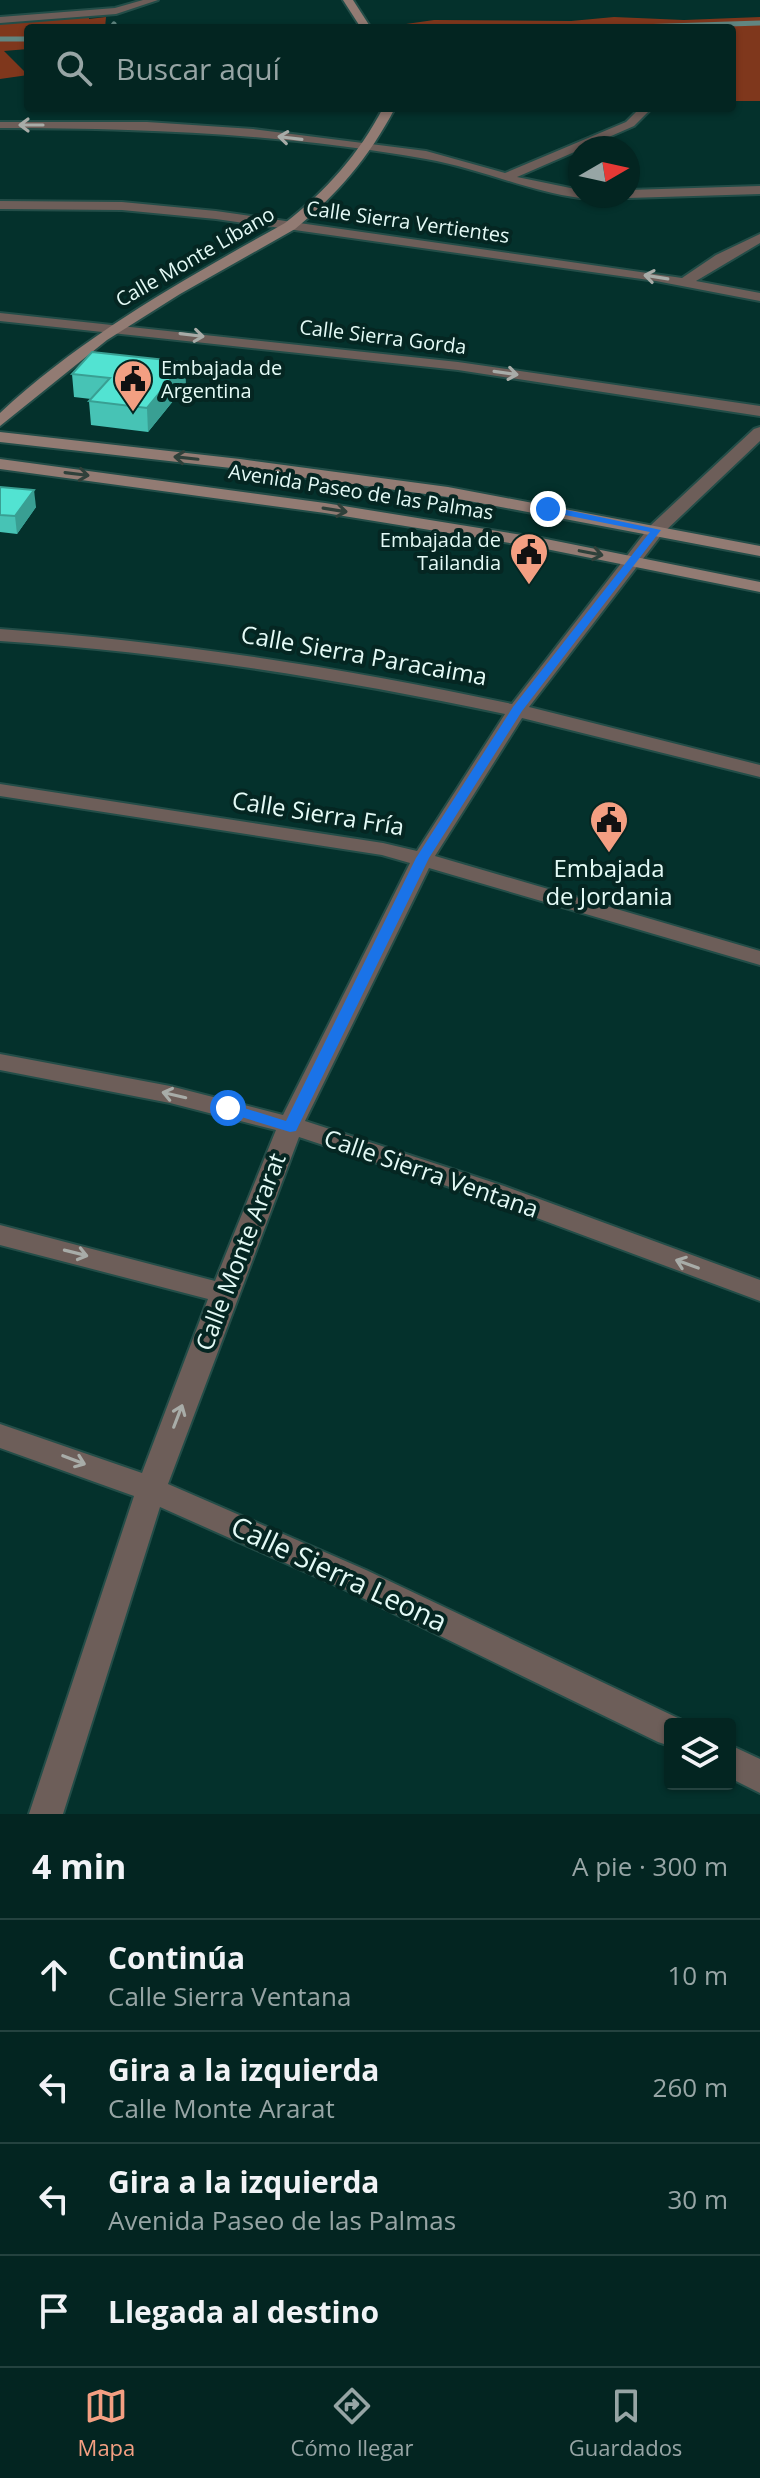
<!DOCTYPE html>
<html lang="es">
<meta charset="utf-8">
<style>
:root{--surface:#032521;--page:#11312e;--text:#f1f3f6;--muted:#97a5a5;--line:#24423f;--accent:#f39f82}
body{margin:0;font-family:"Open Sans",sans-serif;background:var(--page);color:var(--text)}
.controls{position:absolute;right:24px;bottom:24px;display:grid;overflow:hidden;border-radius:8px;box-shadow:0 2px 6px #0004}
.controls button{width:72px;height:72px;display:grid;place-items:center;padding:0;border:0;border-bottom:2px solid var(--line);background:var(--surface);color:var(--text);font:40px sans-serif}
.compass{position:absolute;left:568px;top:136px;width:72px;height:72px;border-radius:50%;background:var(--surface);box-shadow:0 2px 6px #0004;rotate:81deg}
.stop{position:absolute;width:24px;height:24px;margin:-18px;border:6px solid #1a73e8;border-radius:50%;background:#fff}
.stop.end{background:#1a73e8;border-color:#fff;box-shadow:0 2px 8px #0008}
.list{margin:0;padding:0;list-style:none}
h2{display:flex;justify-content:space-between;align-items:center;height:104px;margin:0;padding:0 32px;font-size:34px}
h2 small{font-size:26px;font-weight:400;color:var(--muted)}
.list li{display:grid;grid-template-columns:52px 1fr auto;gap:24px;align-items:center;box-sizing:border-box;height:112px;padding:0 32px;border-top:2px solid var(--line)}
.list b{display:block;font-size:30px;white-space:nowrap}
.list p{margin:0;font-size:26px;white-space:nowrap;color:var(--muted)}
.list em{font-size:26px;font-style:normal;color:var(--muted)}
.icon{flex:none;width:44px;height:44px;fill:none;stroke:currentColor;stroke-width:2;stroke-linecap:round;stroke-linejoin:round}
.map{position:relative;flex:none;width:760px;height:1814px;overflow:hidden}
.search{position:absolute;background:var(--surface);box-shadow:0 2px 6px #0004;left:24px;right:24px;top:24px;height:88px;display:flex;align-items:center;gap:20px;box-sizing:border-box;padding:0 28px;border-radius:8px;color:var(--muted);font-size:30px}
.sheet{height:552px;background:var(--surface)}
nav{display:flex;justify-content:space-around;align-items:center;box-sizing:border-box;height:112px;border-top:2px solid var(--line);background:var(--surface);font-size:22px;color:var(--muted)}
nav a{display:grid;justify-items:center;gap:4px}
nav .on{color:var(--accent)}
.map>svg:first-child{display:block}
.green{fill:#7f371c}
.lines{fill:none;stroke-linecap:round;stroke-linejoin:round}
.stream{stroke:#618681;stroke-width:5}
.minor-casing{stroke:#234d48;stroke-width:4}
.tertiary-casing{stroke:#234d48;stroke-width:4}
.secondary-casing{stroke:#234d48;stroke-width:4}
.minor{fill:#6d5e59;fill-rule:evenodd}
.tertiary{fill:#6d5e59;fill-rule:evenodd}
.secondary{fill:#927b73;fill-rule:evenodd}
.wall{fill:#47c3b5}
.shaded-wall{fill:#399f93}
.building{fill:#52e3d2;stroke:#399f93;stroke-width:2}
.oneway{stroke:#a8aca8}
.oneway2{stroke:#2f403a}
.route{fill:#1a73e8}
.labels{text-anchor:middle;stroke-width:8;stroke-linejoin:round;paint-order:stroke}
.far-street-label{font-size:20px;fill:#e4faf6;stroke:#052622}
.far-poi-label{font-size:20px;fill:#e4faf6;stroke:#052622;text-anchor:start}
.street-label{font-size:24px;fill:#e4faf6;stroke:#052622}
.poi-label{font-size:24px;fill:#e4faf6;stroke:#052622}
.near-street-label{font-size:28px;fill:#e4faf6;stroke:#052622}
</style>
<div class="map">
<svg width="760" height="1814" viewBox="0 0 760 1814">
<rect width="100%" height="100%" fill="#04312c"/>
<g class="green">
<polygon points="89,16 89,19 106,17 105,28 28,28 28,49 4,51 28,75 0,79 0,22"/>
<polygon points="614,17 684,20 760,17 760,101 732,101 732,28 378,28 434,20 571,21"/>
</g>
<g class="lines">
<g class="stream">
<polyline points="111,28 114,24"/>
<polyline points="607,28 760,23"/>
<polyline points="0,39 28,39"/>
</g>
<defs>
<g id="minor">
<path d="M 640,108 L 652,108 L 634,126 L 517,177 L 580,190 L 580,196 L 585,196 L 580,198 C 527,191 479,168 426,159 C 285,134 143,128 0,128 L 0,122 L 147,122 L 253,129 L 426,151 L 505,173 L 626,122 Z"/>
<polygon points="760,186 760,194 628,198 623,196 628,196 628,190"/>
<polygon points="0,201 122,202 216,211 682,278 716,255 760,234 760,243 696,281 760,293 760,301 656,281 216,219 122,210 0,209"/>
<polygon points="0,313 458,362 760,406 760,416 458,370 0,321"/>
<path d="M 760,427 L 760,441 L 662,534 L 529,707 L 760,765 L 760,777 L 522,718 L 435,856 L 760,951 L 760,965 L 429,868 L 305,1121 L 504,1186 L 760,1280 L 760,1301 L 486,1199 L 299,1137 L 168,1484 L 366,1570 L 682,1720 L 683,1724 L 670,1724 L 670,1746 L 658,1742 L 344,1589 L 160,1507 L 63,1814 L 29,1814 L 134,1496 L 0,1448 L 0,1424 L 142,1473 L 208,1299 L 0,1245 L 0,1225 L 215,1281 L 276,1130 L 170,1103 L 0,1070 L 0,1054 L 170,1086 L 283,1115 L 410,863 L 382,855 L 0,796 L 0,784 L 383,843 L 417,851 L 505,714 C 339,679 169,652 0,641 L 0,629 C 171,641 344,668 512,704 L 650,526 L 754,429 Z"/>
<polygon points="730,1745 760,1759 760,1793 730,1778"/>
</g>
<polygon id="tertiary" points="143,0 158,0 116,14 0,23 0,17 115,8"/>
<g id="secondary">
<polygon points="343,0 353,0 371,28 361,28"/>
<path d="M 383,108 L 395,108 C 370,156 337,195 295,229 L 180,294 L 107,340 L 0,426 L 0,413 C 85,334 185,279 285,223 C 326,191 359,154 383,108 Z"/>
<polygon points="0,432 240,459 448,487 760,546 760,556 448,497 240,469 0,442"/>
<polygon points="0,459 325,503 541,538 760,582 760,592 541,548 325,513 0,469"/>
</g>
</defs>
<use href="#minor" class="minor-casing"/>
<use href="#tertiary" class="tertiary-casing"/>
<use href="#secondary" class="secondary-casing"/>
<use href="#minor" class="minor"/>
<use href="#tertiary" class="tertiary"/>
<use href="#secondary" class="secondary"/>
</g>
<g class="wall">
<polygon points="72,374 186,385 148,432 91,425 89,401 91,399 74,397"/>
<polygon points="0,487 36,507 17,534 0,532"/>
</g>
<g class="shaded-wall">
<polygon points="185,362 186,385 148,432 147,408"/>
<polygon points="34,490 36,507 17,534 15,516"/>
</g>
<g class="building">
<polygon points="92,352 185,362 147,408 89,401 110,378 72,374"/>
<polygon points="0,487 34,490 15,516 0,515"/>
</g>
<defs><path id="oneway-shaft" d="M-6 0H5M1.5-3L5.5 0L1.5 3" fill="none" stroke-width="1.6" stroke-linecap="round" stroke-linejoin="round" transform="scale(2)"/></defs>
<g class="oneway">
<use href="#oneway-shaft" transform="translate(31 125) rotate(-180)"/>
<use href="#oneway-shaft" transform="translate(290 138) rotate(-173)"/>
<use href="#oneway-shaft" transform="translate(656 277) rotate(-171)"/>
<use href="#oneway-shaft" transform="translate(192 335) rotate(7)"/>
<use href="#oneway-shaft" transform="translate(506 373) rotate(8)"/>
<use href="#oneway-shaft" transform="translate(174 1095) rotate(-167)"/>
<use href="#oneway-shaft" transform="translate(76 1253) rotate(14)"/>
<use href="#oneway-shaft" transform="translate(687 1264) rotate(-160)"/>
<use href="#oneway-shaft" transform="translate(178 1416) rotate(-69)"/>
<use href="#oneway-shaft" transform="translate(74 1460) rotate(21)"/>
</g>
<g class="oneway2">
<use href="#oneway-shaft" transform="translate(186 458) rotate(-174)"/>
<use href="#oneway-shaft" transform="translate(77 474) rotate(7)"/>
<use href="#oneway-shaft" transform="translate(335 510) rotate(9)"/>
<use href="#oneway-shaft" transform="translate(591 553) rotate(11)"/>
</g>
<polygon class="route" points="548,506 661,530 522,711 429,858 296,1131 290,1132 222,1111 220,1108 228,1103 286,1121 416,858 513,707 650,532 545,511"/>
<defs>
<symbol id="civic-pin" viewBox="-11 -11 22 30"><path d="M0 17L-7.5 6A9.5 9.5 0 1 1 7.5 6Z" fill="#f39f82" stroke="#052622"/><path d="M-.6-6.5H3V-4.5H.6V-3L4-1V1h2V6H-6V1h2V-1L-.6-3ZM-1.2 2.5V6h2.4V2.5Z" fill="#111"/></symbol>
</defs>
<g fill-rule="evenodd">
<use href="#civic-pin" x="111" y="357" width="44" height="60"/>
<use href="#civic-pin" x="507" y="530" width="44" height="60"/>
<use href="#civic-pin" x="587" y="798" width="44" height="60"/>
</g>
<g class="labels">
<g class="far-street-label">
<text transform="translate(408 222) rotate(8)" y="7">Calle Sierra Vertientes</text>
<text transform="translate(195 257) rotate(-30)" y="7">Calle Monte Líbano</text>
<text transform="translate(383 337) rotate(7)" y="7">Calle Sierra Gorda</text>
<text transform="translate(361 492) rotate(9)" y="7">Avenida Paseo de las Palmas</text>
</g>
<g class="far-poi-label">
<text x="161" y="375">Embajada de<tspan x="161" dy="23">Argentina</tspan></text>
<text x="501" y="547" text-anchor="end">Embajada de<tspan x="501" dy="23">Tailandia</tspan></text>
</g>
<g class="street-label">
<text transform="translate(364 656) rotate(10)" y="8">Calle Sierra Paracaima</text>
<text transform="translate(318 814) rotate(9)" y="8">Calle Sierra Fría</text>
<text transform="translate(431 1174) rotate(19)" y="8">Calle Sierra Ventana</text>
<text transform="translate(241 1252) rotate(-69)" y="8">Calle Monte Ararat</text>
</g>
<g class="poi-label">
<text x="609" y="877">Embajada<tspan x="609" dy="28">de Jordania</tspan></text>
</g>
<g class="near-street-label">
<text transform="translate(339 1574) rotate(25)" y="10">Calle Sierra Leona</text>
</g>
</g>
</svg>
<div class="controls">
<button><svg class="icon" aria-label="layers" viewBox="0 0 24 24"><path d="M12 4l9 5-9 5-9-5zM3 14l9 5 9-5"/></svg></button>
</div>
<svg class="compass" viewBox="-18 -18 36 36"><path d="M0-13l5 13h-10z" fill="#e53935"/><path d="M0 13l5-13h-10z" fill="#97a5a5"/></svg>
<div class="stop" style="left:228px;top:1108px"></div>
<div class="stop end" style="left:548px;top:509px"></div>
<div class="search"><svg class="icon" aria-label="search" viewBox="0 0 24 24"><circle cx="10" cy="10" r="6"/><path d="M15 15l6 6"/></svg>Buscar aquí</div>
</div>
<section class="sheet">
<h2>4 min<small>A pie · 300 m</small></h2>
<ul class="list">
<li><svg class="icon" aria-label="ahead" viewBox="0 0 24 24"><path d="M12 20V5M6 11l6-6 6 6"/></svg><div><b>Continúa</b><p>Calle Sierra Ventana</p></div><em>10 m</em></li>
<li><svg class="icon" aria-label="left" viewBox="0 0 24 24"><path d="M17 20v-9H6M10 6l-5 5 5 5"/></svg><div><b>Gira a la izquierda</b><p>Calle Monte Ararat</p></div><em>260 m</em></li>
<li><svg class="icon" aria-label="left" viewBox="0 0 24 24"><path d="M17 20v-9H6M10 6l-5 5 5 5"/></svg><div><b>Gira a la izquierda</b><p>Avenida Paseo de las Palmas</p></div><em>30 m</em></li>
<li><svg class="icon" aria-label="arrive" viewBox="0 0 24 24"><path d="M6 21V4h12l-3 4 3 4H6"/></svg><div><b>Llegada al destino</b></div></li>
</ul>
</section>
<nav>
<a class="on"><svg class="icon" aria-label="map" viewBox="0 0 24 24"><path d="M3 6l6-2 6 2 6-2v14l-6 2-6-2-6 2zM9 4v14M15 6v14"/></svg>Mapa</a>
<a><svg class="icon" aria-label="directions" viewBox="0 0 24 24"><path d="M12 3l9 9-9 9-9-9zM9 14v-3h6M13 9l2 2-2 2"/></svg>Cómo llegar</a>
<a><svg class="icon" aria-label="saved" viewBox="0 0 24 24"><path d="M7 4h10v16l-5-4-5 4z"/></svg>Guardados</a>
</nav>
